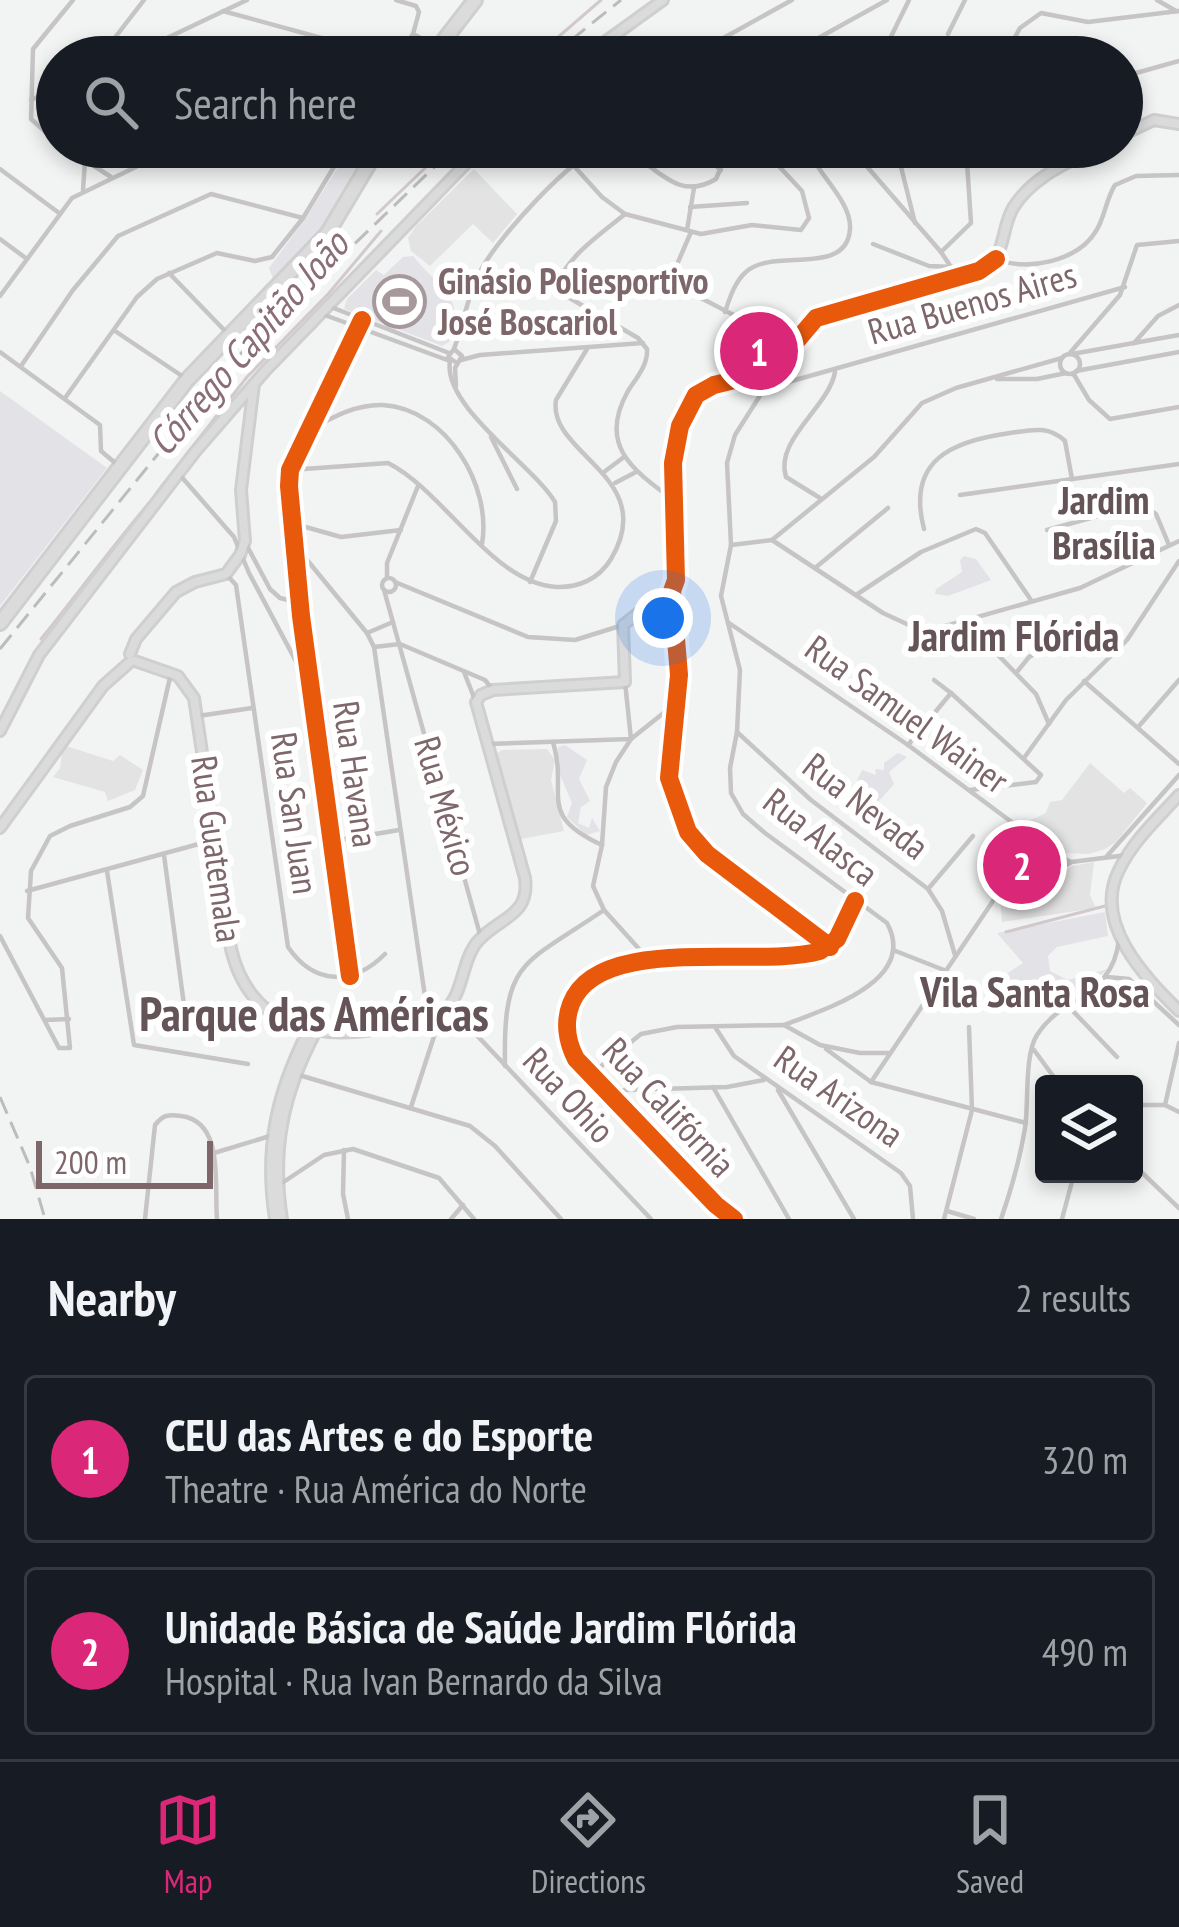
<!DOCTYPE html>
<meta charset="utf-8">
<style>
:root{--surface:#171b24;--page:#20242c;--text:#f1f3f6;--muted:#9ea1a6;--line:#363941;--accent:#db2777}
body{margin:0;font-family:"PT Sans Narrow",sans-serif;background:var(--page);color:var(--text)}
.controls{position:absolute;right:36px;bottom:36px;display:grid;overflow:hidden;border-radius:12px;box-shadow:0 6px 18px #0003}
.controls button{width:108px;height:108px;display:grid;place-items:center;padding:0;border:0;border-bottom:3px solid var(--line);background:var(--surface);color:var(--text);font:60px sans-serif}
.scale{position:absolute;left:36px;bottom:30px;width:177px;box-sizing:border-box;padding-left:12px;border:6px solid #7e676b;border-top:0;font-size:33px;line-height:42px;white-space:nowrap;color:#7e676b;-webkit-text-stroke:9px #fff;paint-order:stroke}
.you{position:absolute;left:663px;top:618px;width:42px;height:42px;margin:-30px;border:9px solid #fff;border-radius:50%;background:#1a73e8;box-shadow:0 0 0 18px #1a73e833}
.badge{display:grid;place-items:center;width:78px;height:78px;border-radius:50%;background:var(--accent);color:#fff;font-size:39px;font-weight:700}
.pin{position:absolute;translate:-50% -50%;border:6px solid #fff;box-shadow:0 3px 12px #0006}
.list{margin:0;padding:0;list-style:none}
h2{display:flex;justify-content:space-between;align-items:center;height:156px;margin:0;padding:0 48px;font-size:51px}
h2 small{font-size:39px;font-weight:400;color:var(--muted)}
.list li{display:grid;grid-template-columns:78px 1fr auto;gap:36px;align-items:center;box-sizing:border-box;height:168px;margin:0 24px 24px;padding:0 24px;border:3px solid var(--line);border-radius:12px}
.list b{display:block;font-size:45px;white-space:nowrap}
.list p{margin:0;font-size:39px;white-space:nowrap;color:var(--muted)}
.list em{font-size:39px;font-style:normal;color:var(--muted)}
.icon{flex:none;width:66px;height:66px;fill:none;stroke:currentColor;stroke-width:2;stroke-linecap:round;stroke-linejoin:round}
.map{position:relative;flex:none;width:1179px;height:1219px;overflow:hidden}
.search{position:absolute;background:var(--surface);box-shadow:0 6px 18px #0003;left:36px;right:36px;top:36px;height:132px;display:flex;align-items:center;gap:30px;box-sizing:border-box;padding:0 42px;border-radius:66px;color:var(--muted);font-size:45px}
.sheet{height:540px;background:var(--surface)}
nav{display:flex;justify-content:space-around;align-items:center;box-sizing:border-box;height:168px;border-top:3px solid var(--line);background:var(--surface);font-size:33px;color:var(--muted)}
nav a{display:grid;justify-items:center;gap:6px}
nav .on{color:var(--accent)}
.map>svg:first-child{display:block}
.built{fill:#e4e3e3}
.green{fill:#e3e3e7}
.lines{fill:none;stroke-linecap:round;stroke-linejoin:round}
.stream{stroke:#d2c9cc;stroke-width:3}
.secondary-casing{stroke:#d0cfcf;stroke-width:14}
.highway-casing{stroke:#d0cfcf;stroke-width:18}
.street{stroke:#c6c4c4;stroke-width:4.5}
.secondary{stroke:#dcdbdb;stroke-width:8}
.highway{stroke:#dcdbdb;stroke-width:12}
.rail{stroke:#bdbbbc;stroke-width:3;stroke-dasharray:18 9;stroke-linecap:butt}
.cycleway-casing{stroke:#fff;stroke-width:26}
.cycleway{stroke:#e8590c;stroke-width:18}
.labels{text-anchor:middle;stroke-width:12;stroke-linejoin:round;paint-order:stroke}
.poi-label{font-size:36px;font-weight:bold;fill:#7e676b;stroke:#fff;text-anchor:start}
.street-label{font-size:36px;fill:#7e676b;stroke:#fff}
.water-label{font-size:39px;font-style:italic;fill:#896d78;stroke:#fff}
.neighbourhood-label{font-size:39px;font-weight:bold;fill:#645457;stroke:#fff}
.quarter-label{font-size:42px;font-weight:bold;fill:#645457;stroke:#fff}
.district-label{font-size:48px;font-weight:bold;fill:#645457;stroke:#fff}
</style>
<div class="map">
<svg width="1179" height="1219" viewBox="0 0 1179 1219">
<rect width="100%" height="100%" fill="#f2f3f3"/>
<g class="built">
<polygon points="474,169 517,214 493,243 473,224 430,266 411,251 408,238 416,226"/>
<polygon points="63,745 113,761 120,755 143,770 135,790 108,801 105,792 53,777 60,768"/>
<polygon points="547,749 555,760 551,780 564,831 521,839 496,754 502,750"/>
<polygon points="1090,763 1124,793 1130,788 1147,803 1116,842 1105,849 1089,854 1065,853 1022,824 1046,813 1050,802 1062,800"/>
<polygon points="1094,862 1090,895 1096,908 1002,922 1000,896 1046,883 1072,866"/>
</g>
<g class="green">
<polygon points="351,147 370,147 316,236 274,281 269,268 305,219"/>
<path d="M 413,256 C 443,293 465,292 449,342 L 442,346 L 344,309 L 347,299 L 376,270 L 384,275 L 403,257 Z"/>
<polygon points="0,391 107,468 0,606"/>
<polygon points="964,556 976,559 991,580 948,596 935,594 936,589 962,572 960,560"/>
<polygon points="565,745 587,760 579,779 590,801 581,807 578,823 589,828 592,818 600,831 586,835 567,817 572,803 558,770 558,747"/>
<polygon points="898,753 907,757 889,772 894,784 879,801 868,799 854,787 862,770 876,775 875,769 884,770 884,763"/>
<polygon points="1105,912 1108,936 1057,947 1048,956 1050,971 1068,980 1108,969 1069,1000 1051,985 1040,998 1016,986 1001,988 994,982 1023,963 997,933"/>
</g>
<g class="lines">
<g class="stream">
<polyline points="535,57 601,0"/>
<polyline points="377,214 447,147"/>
<polyline points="158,491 247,377 329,293 381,231"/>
<path d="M 41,639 C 78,593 112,547 149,503"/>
<polyline points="1006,932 1105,906"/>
</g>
<defs>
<g id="secondary">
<polyline points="584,57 663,0"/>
<polyline points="1122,135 1154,120 1179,124"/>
<polyline points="130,654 136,639 176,592 195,582 226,574 240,555 245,541 241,490 254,384"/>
<path d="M 135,661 L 178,676 L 194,698 L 231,949 C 251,1032 324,1042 395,1026 C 410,1023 437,1019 448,1007 C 464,990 462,958 479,940 C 500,917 530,916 525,878 L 476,702 L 481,695 L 493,690 L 625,682 L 623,625 L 676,584 L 673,463 L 680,426 L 696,395 L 714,385 L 771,371 L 816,318 L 986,268 C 1006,253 1001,229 1013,208 C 1032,177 1067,163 1098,147"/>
<polyline points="0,731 39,655 195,452 266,370 482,147"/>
<path d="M 1179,795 C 1158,818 1133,841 1119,870 C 1092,923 1145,977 1179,1011"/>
<polyline points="0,828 103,686 130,662"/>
<path d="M 275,1219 C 264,1149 276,1094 308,1031"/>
<path d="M 282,1219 C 271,1150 283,1094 315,1033"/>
</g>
<g id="highway">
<polyline points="431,57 475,0"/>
<polyline points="0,623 187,380 327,234 379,147"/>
</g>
</defs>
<use href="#secondary" class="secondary-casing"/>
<use href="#highway" class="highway-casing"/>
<g class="street">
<polyline points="396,0 416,6 419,12 413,34 398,57"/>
<polyline points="1157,0 1176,11"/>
<polyline points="223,11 391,57"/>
<polyline points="413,34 434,45"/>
<polyline points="948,34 965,0"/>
<polyline points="449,38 473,57"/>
<polyline points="109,43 118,57"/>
<polyline points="100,57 144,0"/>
<polyline points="127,57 247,0"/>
<polyline points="701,57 718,41 792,0"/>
<polyline points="718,57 718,41"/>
<polyline points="784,57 887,0"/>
<polyline points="881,57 909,0"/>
<polyline points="1004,57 1020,28 1041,13 1088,22 1179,11"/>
<polyline points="1122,77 1179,61"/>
<polyline points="31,100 57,88"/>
<polyline points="57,142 31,119 33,49 73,0"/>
<polyline points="65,147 111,177"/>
<polyline points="259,147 336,166"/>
<path d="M 619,147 C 654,161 675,204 716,179 L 723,163 L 721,147"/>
<polyline points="693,147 721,170"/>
<polyline points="850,147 941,252 957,276"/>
<polyline points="896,147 915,223"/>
<polyline points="574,166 602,197 625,214 701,234 752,225 801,230 809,218 802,191 761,147"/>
<polyline points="0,169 59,213"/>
<polyline points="83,190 85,161"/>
<polyline points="690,207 747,203"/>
<path d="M 625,214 C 601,234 566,257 556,287 L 561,293 L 638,338 L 647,349 C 648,365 637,377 628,391 C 598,444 631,469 672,499"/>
<polyline points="687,230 694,188"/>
<polyline points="691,232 675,269 697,296 753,325 807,325"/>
<polyline points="0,239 27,259"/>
<polyline points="873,244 929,266 953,267"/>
<polyline points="941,252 971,223 966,147"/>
<path d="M 996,259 C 1027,272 1078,261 1096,231 C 1105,217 1106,199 1115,185 L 1136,176 L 1179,175"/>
<polyline points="169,273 228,334"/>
<polyline points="0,296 72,198 177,147"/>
<polyline points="331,307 449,353"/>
<path d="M 725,312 C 730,297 735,281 747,271 C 774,248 847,277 850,229 C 852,201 816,173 807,147"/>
<polyline points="322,314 450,361"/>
<polyline points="115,331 185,378"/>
<polyline points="1134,343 1158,316 1179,305"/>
<path d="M 454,349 C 464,322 468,293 482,268 C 500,236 570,158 603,147"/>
<polyline points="0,352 100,425 101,451 120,467"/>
<polyline points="1069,354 1120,295 1137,245 1179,241"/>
<polyline points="1072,354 1179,335"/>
<circle cx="1070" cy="364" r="10"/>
<polyline points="461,360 480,355 643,343"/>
<path d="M 450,361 C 442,406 533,465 555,502 L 556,521 L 530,582"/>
<polyline points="21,366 73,290 118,236 211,194 303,218"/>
<path d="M 771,371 L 768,383 L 735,435 L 727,463 L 731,545 L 721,596 L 740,670 L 737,732 L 730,768 L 731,793 L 743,814 L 765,833 L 887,923 C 919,982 822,1010 784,1025"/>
<polyline points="1076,371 1179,352"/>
<polyline points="1073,373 1089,400 1110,419 1179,407"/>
<polyline points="997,379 1037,379 1066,373"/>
<polyline points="456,386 455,368 462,356 454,349 448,357 457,363"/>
<polyline points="767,388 1125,287"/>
<polyline points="65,398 137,297 157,279 217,253 255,261 272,257 303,218 346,147"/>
<path d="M 313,428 C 335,416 357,404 383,405 C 447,409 492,486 482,544"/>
<polyline points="491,437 517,489"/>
<path d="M 290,470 L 388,463 C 444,491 492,583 556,587 C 578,588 599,579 611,559 C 660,477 547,454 556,400 L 587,349"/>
<polyline points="604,472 624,457"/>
<polyline points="179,474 234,537 249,573 307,682"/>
<polyline points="615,483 636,472"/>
<polyline points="960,495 1179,464"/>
<path d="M 820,498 L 786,477 C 774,440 829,407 835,372"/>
<polyline points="295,524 341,537 401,530"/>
<path d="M 924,529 C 906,460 952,441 1010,433 C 1031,430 1048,425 1065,441 L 1072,479"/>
<polyline points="1047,530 1142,504 1156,514 1169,545"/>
<polyline points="772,540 874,457 922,403 956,388 1062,358"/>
<polyline points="731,545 772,540 883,613 924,632 1080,588 1179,541"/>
<polyline points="247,546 270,589 280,598 300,603"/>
<polyline points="298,549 367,633 374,647 428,1017"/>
<polyline points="815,568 888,508"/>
<path d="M 226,574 L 236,585 L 288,947 C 314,985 353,986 385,954"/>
<polyline points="387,578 387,563 418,486"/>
<circle cx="389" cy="585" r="7"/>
<polyline points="395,582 528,637 575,640 623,625"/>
<polyline points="384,590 481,938"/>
<path d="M 672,591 C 690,648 672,708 668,765 C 664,842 769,910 827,945"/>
<polyline points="856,595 921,552 976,529 985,533 1031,600"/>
<polyline points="729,623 908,745 1056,855 1071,862 1127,855"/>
<polyline points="967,623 1036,694 1049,724"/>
<polyline points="367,633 393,622"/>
<polyline points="374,647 400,644 485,680 493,690"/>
<polyline points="464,672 475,700"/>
<polyline points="1016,673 1029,657 1055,643"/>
<polyline points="934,680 951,693"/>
<polyline points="1084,681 1179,764"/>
<polyline points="198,716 252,708"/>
<polyline points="1139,726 1179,680"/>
<polyline points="737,732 811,800 928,889 942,911 955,955"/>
<path d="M 553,742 C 569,795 535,814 602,845"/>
<polyline points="486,744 631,739 625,682"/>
<polyline points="908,745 951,693 1041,775 1036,782 970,790"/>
<polyline points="1024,758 1066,700 1127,640 1179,561"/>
<polyline points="334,841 399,830"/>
<polyline points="164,855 186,1020"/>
<polyline points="1107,856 1179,775"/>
<polyline points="107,871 134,1045 248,1064"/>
<polyline points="928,889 973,836"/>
<polyline points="27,891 217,839"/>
<polyline points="0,936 59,1048 70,1048 62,968 28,918 31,871 50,836 70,826 130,807 143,796 171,673"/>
<polyline points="893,950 944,970"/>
<polyline points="649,960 604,910 593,886 602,845 606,787 616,762 631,739 676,703"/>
<polyline points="350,976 301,616 289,486 290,470 362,320"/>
<polyline points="1107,977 1129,979 1179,1025"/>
<polyline points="449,1006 651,1219"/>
<polyline points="1069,1007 1117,1057"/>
<polyline points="45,1020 69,1019"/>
<polyline points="715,1027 734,1056 901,1173 910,1186 913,1219"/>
<polyline points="826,1049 871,1082 1026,1123"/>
<polyline points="1034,1050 1059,1084"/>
<path d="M 505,1066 C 503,959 522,966 604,910"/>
<polyline points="299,1075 470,1126 495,1146 561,1219"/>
<polyline points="589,1076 641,1034 677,1027 784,1025 820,1045 860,1053 888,1053"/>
<polyline points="871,1082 995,898 1070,863"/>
<polyline points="713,1087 789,1219"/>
<polyline points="778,1090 854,1219"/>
<polyline points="609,1095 625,1090 727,1087 764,1080"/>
<polyline points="1134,1105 1165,1105 1179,1112"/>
<polyline points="1165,1105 1179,1043"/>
<polyline points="411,1107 442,1012"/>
<polyline points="344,1150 343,1194 348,1219"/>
<polyline points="214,1153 270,1136"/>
<polyline points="1134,1165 1179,1208"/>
<polyline points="279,1185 324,1155 353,1149 439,1178 474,1219"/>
<polyline points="947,1211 974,1219"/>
<path d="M 145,1219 L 155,1125 C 163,1115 168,1114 181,1116 C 225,1121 214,1187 217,1219"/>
<polyline points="451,1219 463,1205"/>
<path d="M 734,1219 L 716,1205 L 576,1059 C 567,1042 564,1022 571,1004 C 598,932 760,969 820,951 L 837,939 L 855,901"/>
<polyline points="944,1219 972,1110 969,1027"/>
<path d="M 1001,1219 C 1011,1190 1020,1159 1025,1128 C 1029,1104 1024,1055 1037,1035 C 1063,994 1113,998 1119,939"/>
<polyline points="1062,1219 1074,1174"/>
</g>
<use href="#secondary" class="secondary"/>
<use href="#highway" class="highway"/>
<g class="rail">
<polyline points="550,57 621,0"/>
<polyline points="0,649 235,359 455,147"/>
<polyline points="0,1097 30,1167 45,1219"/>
</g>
<defs>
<g id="cycleway">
<polyline points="830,947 707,854 688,832 669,778 679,675 672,591 676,580 673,463 680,426 696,395 714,385 771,371 816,318 979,271 996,259"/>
<polyline points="350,976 301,616 289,486 290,470 362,320"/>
<path d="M 734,1219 L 716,1205 L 576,1059 C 567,1042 564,1022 571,1004 C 598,932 760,969 820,951 L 837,939 L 855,901"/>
</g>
</defs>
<use href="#cycleway" class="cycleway-casing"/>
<use href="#cycleway" class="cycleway"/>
</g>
<defs>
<symbol id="stadium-ring" viewBox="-11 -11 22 22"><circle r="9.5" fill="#fff" stroke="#a7989b" stroke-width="1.5"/><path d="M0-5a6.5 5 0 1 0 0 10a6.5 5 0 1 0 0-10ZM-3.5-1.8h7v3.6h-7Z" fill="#a7989b"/></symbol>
</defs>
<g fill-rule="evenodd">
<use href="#stadium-ring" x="370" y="272" width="59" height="59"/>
</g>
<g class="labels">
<g class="poi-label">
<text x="438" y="294">Ginásio Poliesportivo<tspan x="438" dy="41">José Boscariol</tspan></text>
</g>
<g class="street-label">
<text transform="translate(972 303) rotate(-16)" y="13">Rua Buenos Aires</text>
<text transform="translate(907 714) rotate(36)" y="13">Rua Samuel Wainer</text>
<text transform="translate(356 774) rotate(82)" y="13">Rua Havana</text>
<text transform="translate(446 806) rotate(74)" y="13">Rua México</text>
<text transform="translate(866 806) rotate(38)" y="13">Rua Nevada</text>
<text transform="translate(295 813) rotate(82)" y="13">Rua San Juan</text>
<text transform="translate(821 837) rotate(38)" y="13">Rua Alasca</text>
<text transform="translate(217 849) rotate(82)" y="13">Rua Guatemala</text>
<text transform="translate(569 1095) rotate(47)" y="13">Rua Ohio</text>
<text transform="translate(839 1096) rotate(35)" y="13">Rua Arizona</text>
<text transform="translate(669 1107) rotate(47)" y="13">Rua Califórnia</text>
</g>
<g class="water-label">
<text transform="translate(248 343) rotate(-49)" y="14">Córrego Capitão João</text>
</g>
<g class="neighbourhood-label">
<text x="1104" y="514">Jardim<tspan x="1104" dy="45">Brasília</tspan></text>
</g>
<g class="quarter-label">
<text x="1014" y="651">Jardim Flórida</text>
<text x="1035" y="1007">Vila Santa Rosa</text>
</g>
<g class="district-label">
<text x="314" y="1031">Parque das Américas</text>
</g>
</g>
</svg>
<div class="controls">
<button><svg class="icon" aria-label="layers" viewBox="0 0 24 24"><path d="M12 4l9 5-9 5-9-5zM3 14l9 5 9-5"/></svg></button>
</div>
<div class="scale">200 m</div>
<div class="you"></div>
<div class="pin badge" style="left:759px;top:351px">1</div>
<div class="pin badge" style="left:1022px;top:865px">2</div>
<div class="search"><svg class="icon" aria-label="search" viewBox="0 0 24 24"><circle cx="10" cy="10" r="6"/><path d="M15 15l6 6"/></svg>Search here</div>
</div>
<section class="sheet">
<h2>Nearby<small>2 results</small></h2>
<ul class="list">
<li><span class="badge">1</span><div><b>CEU das Artes e do Esporte</b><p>Theatre · Rua América do Norte</p></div><em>320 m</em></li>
<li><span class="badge">2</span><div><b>Unidade Básica de Saúde Jardim Flórida</b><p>Hospital · Rua Ivan Bernardo da Silva</p></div><em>490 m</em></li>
</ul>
</section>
<nav>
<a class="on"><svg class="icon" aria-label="map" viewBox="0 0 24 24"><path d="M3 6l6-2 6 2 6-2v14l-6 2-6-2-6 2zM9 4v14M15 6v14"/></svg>Map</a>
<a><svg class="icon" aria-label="directions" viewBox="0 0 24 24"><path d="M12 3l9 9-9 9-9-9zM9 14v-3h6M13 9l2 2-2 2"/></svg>Directions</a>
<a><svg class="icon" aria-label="saved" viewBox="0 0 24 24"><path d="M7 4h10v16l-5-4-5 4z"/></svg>Saved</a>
</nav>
